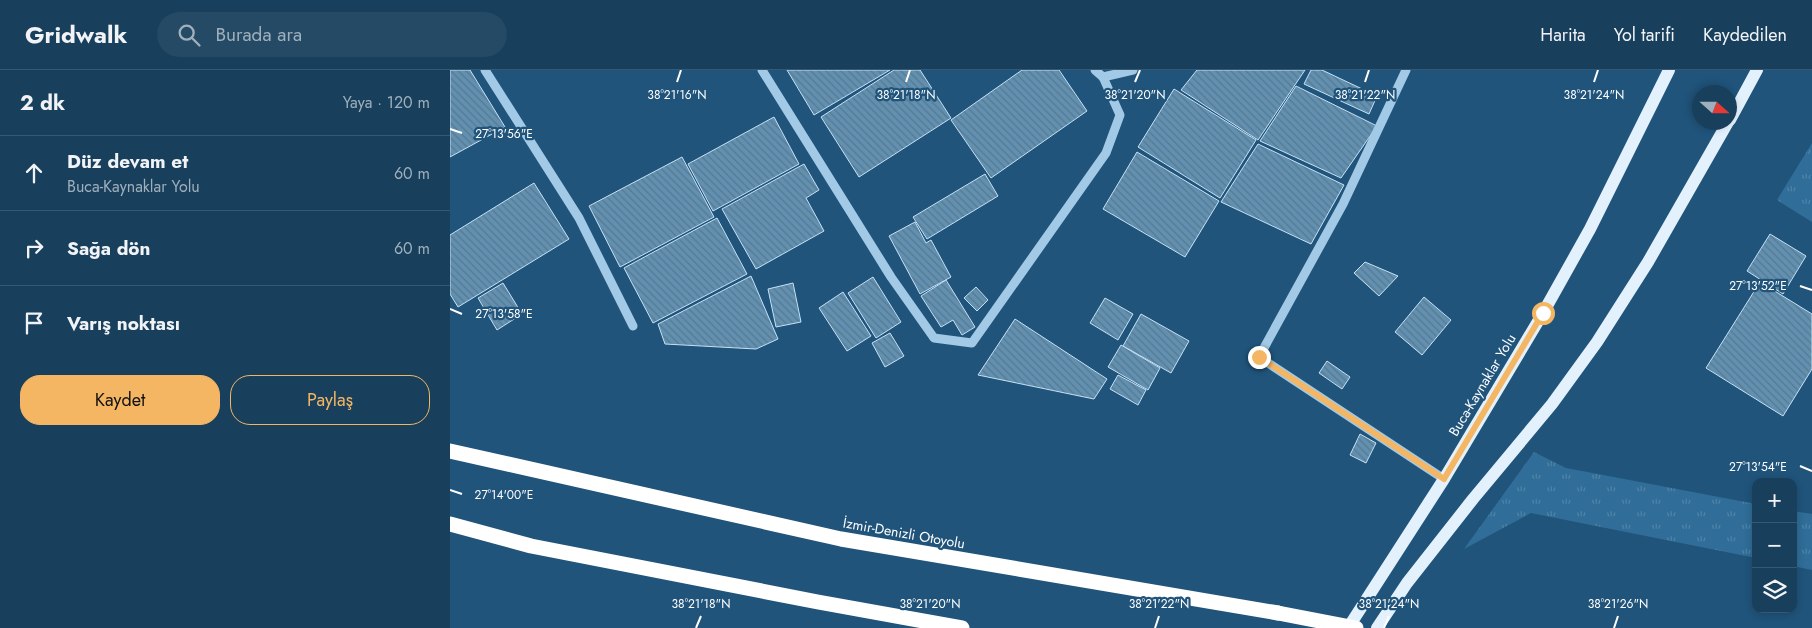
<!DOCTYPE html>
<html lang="tr">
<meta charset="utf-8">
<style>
:root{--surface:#183f5c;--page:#254a65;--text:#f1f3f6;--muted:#9fafbb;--line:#365872;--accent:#f4b663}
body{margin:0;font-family:Jost,sans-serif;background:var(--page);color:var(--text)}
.controls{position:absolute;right:15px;bottom:15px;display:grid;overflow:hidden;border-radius:10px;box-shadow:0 2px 8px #0003}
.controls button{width:45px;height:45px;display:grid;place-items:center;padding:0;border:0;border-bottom:1px solid var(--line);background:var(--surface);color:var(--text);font:25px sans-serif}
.compass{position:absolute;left:1242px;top:15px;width:45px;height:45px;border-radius:50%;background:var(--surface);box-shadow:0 2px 8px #0003;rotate:111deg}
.stop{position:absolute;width:15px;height:15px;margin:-11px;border:4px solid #f4b663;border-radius:50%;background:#fff}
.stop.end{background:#f4b663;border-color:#fff;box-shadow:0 1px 5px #0008}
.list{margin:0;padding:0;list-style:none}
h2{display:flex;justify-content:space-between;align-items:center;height:65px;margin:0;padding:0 20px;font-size:21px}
h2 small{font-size:16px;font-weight:400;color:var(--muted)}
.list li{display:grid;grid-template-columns:32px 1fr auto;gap:15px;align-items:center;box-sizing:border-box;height:75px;padding:0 20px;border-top:1px solid var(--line)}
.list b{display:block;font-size:19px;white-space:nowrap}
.list p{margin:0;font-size:16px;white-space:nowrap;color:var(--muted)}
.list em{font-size:16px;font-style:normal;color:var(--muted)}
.actions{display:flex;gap:10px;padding:15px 20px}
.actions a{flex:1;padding:11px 0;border:1px solid var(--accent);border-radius:20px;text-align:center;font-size:18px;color:var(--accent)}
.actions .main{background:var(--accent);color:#111}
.icon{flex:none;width:28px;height:28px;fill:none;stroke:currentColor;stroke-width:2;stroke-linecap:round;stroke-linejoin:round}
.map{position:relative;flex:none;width:1362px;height:558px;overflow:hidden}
header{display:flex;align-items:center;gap:30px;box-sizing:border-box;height:70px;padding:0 25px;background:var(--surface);border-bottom:1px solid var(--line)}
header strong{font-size:24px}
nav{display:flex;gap:28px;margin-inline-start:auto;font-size:18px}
.search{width:350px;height:45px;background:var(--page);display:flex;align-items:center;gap:12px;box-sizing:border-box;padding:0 18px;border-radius:28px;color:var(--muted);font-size:19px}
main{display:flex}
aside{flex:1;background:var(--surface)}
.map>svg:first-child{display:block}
.grass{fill:url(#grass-tufts)}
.building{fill:url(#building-back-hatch);stroke:#c5e1f5}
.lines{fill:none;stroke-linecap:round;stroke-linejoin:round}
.minor{stroke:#a2cae6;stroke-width:9}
.major{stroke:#e3f1fd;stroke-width:12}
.highway{stroke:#fff;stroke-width:15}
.highway-bridge{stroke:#fff;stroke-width:15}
.route{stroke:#f4b663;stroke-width:6}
.ticks{fill:none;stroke:#fff;stroke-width:2}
.labels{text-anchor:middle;stroke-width:4.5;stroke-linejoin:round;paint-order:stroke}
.street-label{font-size:14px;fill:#fff;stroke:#20547b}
.ticks-label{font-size:12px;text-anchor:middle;fill:#fff;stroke:#20547b;stroke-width:4.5;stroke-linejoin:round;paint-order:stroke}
</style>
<header>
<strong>Gridwalk</strong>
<div class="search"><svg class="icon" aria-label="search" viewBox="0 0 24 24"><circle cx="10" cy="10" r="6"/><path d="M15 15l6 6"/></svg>Burada ara</div>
<nav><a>Harita</a><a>Yol tarifi</a><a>Kaydedilen</a></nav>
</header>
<main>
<aside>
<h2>2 dk<small>Yaya · 120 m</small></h2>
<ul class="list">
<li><svg class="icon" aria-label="ahead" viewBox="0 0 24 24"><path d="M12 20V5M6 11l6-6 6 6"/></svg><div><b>Düz devam et</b><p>Buca-Kaynaklar Yolu</p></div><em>60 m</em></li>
<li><svg class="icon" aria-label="right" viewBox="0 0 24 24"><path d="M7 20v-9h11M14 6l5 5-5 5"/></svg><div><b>Sağa dön</b></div><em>60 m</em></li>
<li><svg class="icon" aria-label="arrive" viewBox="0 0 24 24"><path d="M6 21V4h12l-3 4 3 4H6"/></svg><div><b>Varış noktası</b></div></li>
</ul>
<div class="actions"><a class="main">Kaydet</a><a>Paylaş</a></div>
</aside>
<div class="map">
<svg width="1362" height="558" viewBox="0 0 1362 558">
<defs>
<pattern id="grass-tufts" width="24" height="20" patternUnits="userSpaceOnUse" patternTransform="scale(1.25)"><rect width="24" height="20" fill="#306d98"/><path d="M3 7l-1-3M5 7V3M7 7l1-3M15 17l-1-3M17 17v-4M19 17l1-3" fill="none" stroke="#4f83a7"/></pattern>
<pattern id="building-back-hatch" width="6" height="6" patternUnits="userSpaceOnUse" patternTransform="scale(1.25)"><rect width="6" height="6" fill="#6190b1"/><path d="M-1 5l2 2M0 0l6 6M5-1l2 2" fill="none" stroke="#5a788e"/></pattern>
</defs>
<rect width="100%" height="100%" fill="#20547b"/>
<g class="grass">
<polygon points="1362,73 1362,152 1327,130"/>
<polygon points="1084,382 1116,398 1306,434 1306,488 1081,443 1014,479"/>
<polygon points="1343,441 1362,444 1362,500 1343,496"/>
</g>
<g class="building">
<polygon points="0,0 20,0 55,57 0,87"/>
<polygon points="337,0 440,0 364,45"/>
<polygon points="444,0 470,0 501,48 409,107 371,47"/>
<polygon points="572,0 609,0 637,41 541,108 501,50"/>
<polygon points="747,0 855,0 808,70 731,20"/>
<polygon points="861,0 872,0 927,26 919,44 854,14"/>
<polygon points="846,16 927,56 891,108 810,71"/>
<polygon points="724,19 806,70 770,128 688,77"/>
<polygon points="324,47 349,94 263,141 238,94"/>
<polygon points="808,74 894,115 861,174 771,132"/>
<polygon points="687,82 769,131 735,187 653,139"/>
<polygon points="232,87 264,147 170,197 139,136"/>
<polygon points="354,94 369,120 356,128 374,161 306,199 272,139"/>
<polygon points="535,104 548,126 477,169 463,147"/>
<polygon points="84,113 119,169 8,237 0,224 0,165"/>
<polygon points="267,148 297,204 203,253 174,198"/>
<polygon points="465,152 476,173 481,170 501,207 470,224 439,166"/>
<polygon points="1320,164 1356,186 1333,224 1297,201"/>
<polygon points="915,192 948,206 929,226 904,203"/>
<polygon points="301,206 328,269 306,279 215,274 208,254"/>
<polygon points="423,207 451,252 426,268 398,223"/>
<polygon points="496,210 525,257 512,265 503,250 491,257 471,226"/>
<polygon points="1310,212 1362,244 1362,299 1333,346 1256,298"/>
<polygon points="53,213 72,244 47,260 28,228"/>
<polygon points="343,213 351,252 326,257 318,219"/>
<polygon points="526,217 538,230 527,241 514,228"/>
<polygon points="393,222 421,266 397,281 369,238"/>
<polygon points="974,227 1001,250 972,285 945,262"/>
<polygon points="655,228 683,244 668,270 640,253"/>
<polygon points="691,244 739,271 721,303 673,276"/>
<polygon points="565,249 657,309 644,329 528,305"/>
<polygon points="440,263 454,286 435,297 422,273"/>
<polygon points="671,275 710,298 698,320 658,297"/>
<polygon points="877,291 900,307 892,319 869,303"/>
<polygon points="668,305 696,320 688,335 660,319"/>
<polygon points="910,364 926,373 916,393 900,385"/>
</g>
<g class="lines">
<g class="minor">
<polyline points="35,0 129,148 183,256"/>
<polyline points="312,0 441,207 484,268 522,273 656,83 670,45 653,7"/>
<polyline points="645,0 653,7 683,0"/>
<polyline points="956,0 893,134 809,287 994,409"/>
</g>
<g class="major">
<polyline points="1280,50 1307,0"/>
<polyline points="898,558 994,409 1093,243 1140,159 1219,0"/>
<polyline points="927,558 957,513 1023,429 1102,334 1147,272 1198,192 1278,52"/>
</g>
<g class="highway">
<polyline points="0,381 391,469 828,543"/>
<polyline points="0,454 81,476 368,532 512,558"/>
</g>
<polyline class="highway-bridge" points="828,543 906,558"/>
</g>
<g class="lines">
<polyline class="route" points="809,287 994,409 1093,243"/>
</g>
<path class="ticks" d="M 227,12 L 231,0M 456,12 L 460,0M 685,12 L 690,0M 915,12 L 919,0M 1144,12 L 1148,0M 0,59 L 12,63M 1350,216 L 1362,220M 0,239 L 12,244M 1350,396 L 1362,401M 0,420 L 12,424M 246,558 L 251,546M 476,558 L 480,546M 705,558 L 709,546M 934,558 L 939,546M 1164,558 L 1168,546"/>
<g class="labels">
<g class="street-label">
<text transform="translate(1032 315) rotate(-59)" y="5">Buca-Kaynaklar Yolu</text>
<text transform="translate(454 463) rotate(10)" y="5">İzmir-Denizli Otoyolu</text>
</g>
</g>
<g class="ticks-label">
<text x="227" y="29">38°21'16"N</text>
<text x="456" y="29">38°21'18"N</text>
<text x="685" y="29">38°21'20"N</text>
<text x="915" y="29">38°21'22"N</text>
<text x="1144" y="29">38°21'24"N</text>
<text x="54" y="68">27°13'56"E</text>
<text x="1308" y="220">27°13'52"E</text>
<text x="54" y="248">27°13'58"E</text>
<text x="1308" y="401">27°13'54"E</text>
<text x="54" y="429">27°14'00"E</text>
<text x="251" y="538">38°21'18"N</text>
<text x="480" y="538">38°21'20"N</text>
<text x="709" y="538">38°21'22"N</text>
<text x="939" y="538">38°21'24"N</text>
<text x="1168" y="538">38°21'26"N</text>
</g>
</svg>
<div class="controls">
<button>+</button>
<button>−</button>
<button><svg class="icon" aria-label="layers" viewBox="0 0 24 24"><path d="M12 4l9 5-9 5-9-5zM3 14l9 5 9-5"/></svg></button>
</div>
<svg class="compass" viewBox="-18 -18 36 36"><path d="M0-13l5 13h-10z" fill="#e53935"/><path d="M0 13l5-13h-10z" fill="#9fafbb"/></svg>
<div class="stop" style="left:1093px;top:243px"></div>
<div class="stop end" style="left:809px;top:287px"></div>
</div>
</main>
